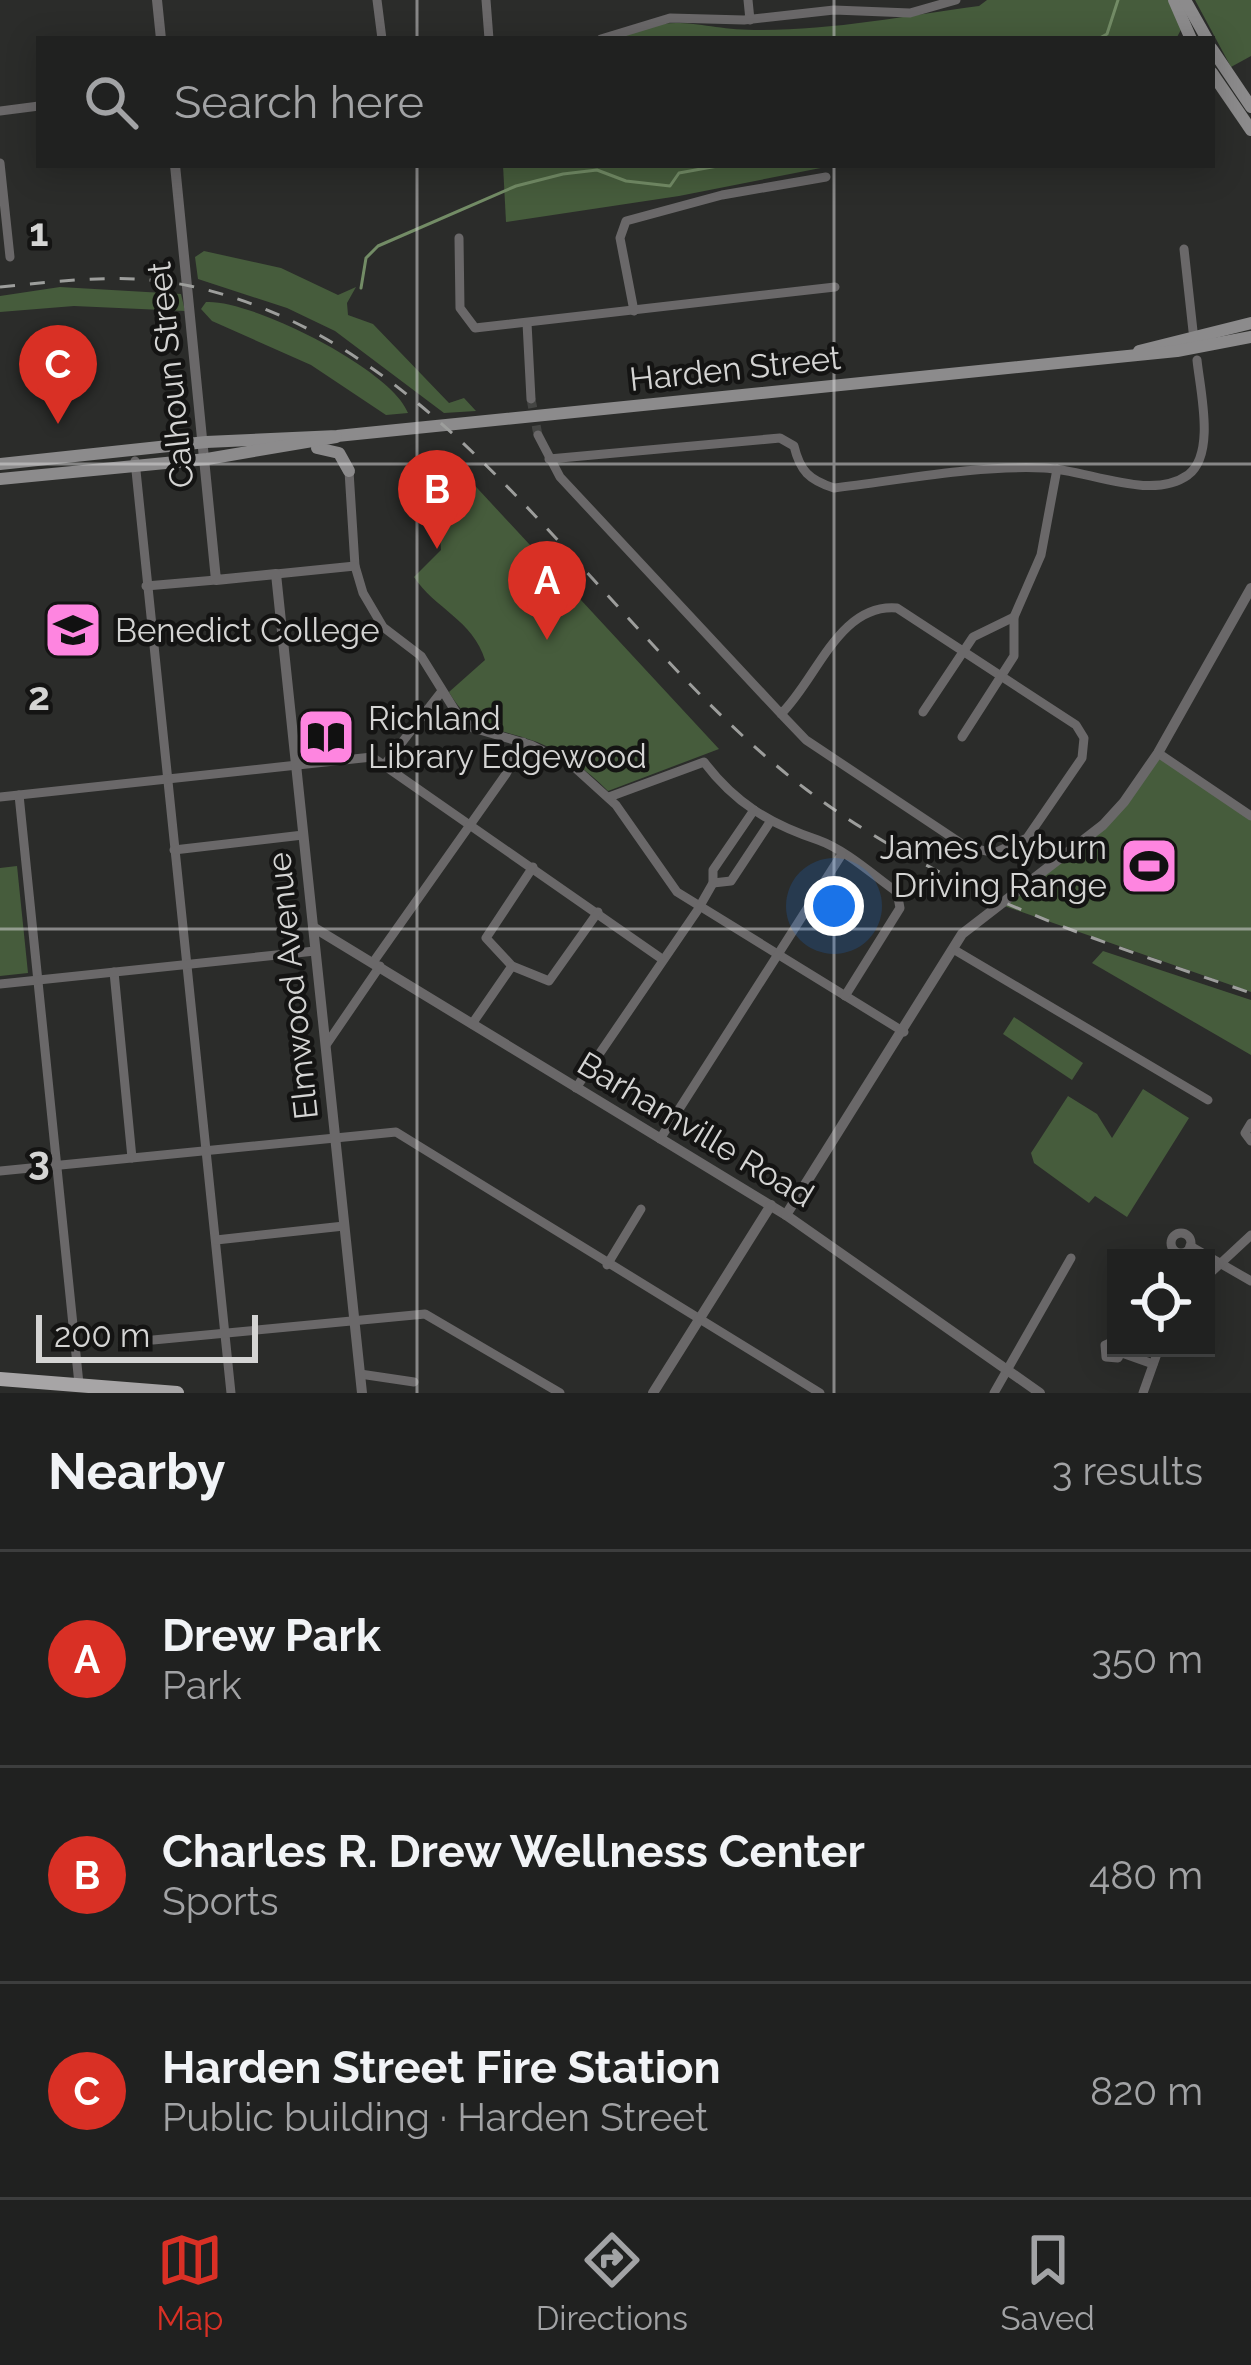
<!DOCTYPE html>
<meta charset="utf-8">
<style>
:root{--surface:#202120;--page:#2d2e2d;--text:#f1f3f6;--muted:#a2a3a5;--line:#3d3e3e;--accent:#d93025}
body{margin:0;font-family:Raleway,sans-serif;background:var(--page);color:var(--text)}
.controls{position:absolute;right:36px;bottom:36px;display:grid;overflow:hidden;border-radius:0px;box-shadow:0 6px 30px #0003}
.controls button{width:108px;height:108px;display:grid;place-items:center;padding:0;border:0;border-bottom:3px solid var(--line);background:var(--surface);color:var(--text);font:60px sans-serif}
.scale{position:absolute;left:36px;bottom:30px;width:222px;box-sizing:border-box;padding-left:12px;border:6px solid #d4d4d3;border-top:0;font-size:33px;line-height:42px;white-space:nowrap;color:#d4d4d3;-webkit-text-stroke:9px #141413;paint-order:stroke}
.you{position:absolute;left:834px;top:906px;width:42px;height:42px;margin:-30px;border:9px solid #fff;border-radius:50%;background:#1a73e8;box-shadow:0 0 0 18px #1a73e833}
.badge{display:grid;place-items:center;width:78px;height:78px;border-radius:50%;background:var(--accent);color:#fff;font-size:39px;font-weight:700}
.pin{position:absolute;translate:-50% -99px;filter:drop-shadow(0 3px 6px #0008)}
.pin::after{content:'';position:absolute;top:63px;width:42px;height:36px;background:inherit;clip-path:polygon(0 0,100% 0,50% 100%)}
.list{margin:0;padding:0;list-style:none}
h2{display:flex;justify-content:space-between;align-items:center;height:156px;margin:0;padding:0 48px;font-size:51px}
h2 small{font-size:39px;font-weight:400;color:var(--muted)}
.list li{display:grid;grid-template-columns:78px 1fr auto;gap:36px;align-items:center;box-sizing:border-box;height:216px;padding:0 48px;border-top:3px solid var(--line)}
.list b{display:block;font-size:45px;white-space:nowrap}
.list p{margin:0;font-size:39px;white-space:nowrap;color:var(--muted)}
.list em{font-size:39px;font-style:normal;color:var(--muted)}
.icon{flex:none;width:66px;height:66px;fill:none;stroke:currentColor;stroke-width:2;stroke-linecap:round;stroke-linejoin:round}
.map{position:relative;flex:none;width:1251px;height:1393px;overflow:hidden}
.search{position:absolute;background:var(--surface);box-shadow:0 6px 30px #0003;left:36px;right:36px;top:36px;height:132px;display:flex;align-items:center;gap:30px;box-sizing:border-box;padding:0 42px;border-radius:0px;color:var(--muted);font-size:45px}
.sheet{height:804px;background:var(--surface)}
nav{display:flex;justify-content:space-around;align-items:center;box-sizing:border-box;height:168px;border-top:3px solid var(--line);background:var(--surface);font-size:33px;color:var(--muted)}
nav a{display:grid;justify-items:center;gap:6px}
nav .on{color:var(--accent)}
.map>svg:first-child{display:block}
.green{fill:#465c3c}
.lines{fill:none;stroke-linecap:round;stroke-linejoin:round}
.stream{stroke:#738c66;stroke-width:3}
.minor-tunnel{stroke:#444543;stroke-width:9;stroke-dasharray:9 4.5;stroke-linecap:butt}
.minor{stroke:#6a6869;stroke-width:9}
.tertiary{stroke:#6a6869;stroke-width:10}
.secondary{stroke:#8c8b8c;stroke-width:12}
.primary{stroke:#a7a5a6;stroke-width:14}
.rail{stroke:#9d9e9c;stroke-width:3;stroke-dasharray:15 15;stroke-linecap:butt}
.grid{fill:none;stroke:#d4d4d3;stroke-width:3;stroke-opacity:0.55}
.labels{text-anchor:middle;stroke-width:9;stroke-linejoin:round;paint-order:stroke}
.street-label{font-size:33px;fill:#d4d4d3;stroke:#141413}
.poi-label{font-size:33px;fill:#d4d4d3;stroke:#141413;text-anchor:start}
.grid-label{font-size:39px;text-anchor:middle;font-weight:bold;fill:#d4d4d3;stroke:#141413;stroke-width:9;stroke-linejoin:round;paint-order:stroke}
</style>
<div class="map">
<svg width="1251" height="1393" viewBox="0 0 1251 1393">
<rect width="100%" height="100%" fill="#2b2c2a"/>
<g class="green">
<path d="M 987,0 L 1173,0 L 1184,24 L 1176,39 L 617,39 C 673,10 696,29 754,30 C 828,31 905,16 979,6 Z"/>
<polygon points="1195,0 1251,0 1251,56 1231,67"/>
<polygon points="503,165 836,165 679,196 506,222"/>
<polygon points="204,251 281,268 338,295 356,287 347,303 348,315 373,324 449,403 464,398 476,411 444,413 335,331 287,308 198,279 195,257"/>
<polygon points="60,287 181,294 185,311 74,306 0,312 0,296"/>
<path d="M 206,302 C 251,299 393,370 408,413 L 386,415 L 311,365 L 212,321 L 201,309 Z"/>
<path d="M 466,476 L 719,749 L 608,791 C 588,771 564,753 537,742 C 500,728 470,730 449,692 L 485,660 C 473,620 434,608 414,577 L 441,550 L 438,497 Z"/>
<polygon points="1158,753 1251,816 1251,992 996,903 1105,823"/>
<polygon points="17,866 28,973 0,976 0,868"/>
<polygon points="1103,951 1251,1000 1251,1055 1092,963"/>
<polygon points="1014,1017 1083,1063 1072,1080 1003,1034"/>
<polygon points="1143,1089 1189,1118 1127,1217 1095,1196 1089,1203 1034,1163 1031,1153 1068,1096 1097,1114 1112,1138"/>
</g>
<g class="lines">
<g class="stream">
<polyline points="1098,39 1107,34 1118,0"/>
<polyline points="361,288 366,258 378,246 516,186 563,174 597,170 626,181 670,186 679,173 723,165"/>
</g>
<polyline class="minor-tunnel" points="531,399 538,435"/>
<g class="minor">
<polyline points="377,0 382,39"/>
<polyline points="486,0 489,39"/>
<polyline points="748,0 750,20"/>
<polyline points="601,39 670,18 744,20 834,10 910,13 956,0"/>
<polyline points="0,111 39,106"/>
<polyline points="0,163 10,257"/>
<polyline points="459,238 460,308 475,328 835,287"/>
<polyline points="1184,249 1193,331"/>
<polyline points="634,311 620,238 626,221 722,195 826,177"/>
<polyline points="527,323 531,399"/>
<path d="M 538,435 L 560,477 L 784,717 L 806,740 L 965,846 L 994,853 L 1027,838 L 1082,758 L 1084,738 L 1076,725 L 897,608 C 839,603 817,679 781,714"/>
<path d="M 549,459 L 780,438 L 794,446 C 800,471 809,480 834,488 C 902,480 976,465 1044,468 C 1086,469 1150,502 1188,475 C 1216,454 1200,390 1197,360"/>
<polyline points="135,461 231,1393"/>
<polyline points="349,471 355,566 363,593 383,627 421,656 459,717 473,728 531,745 573,766 616,805 677,892 904,1032"/>
<polyline points="276,574 355,566"/>
<polyline points="146,586 216,580"/>
<polyline points="923,712 973,637 1014,617"/>
<polyline points="962,737 1014,656 1014,617 1041,555 1057,469"/>
<polyline points="1158,753 1251,816"/>
<polyline points="385,764 442,691"/>
<polyline points="19,795 79,1384"/>
<polyline points="0,797 372,757 662,959"/>
<path d="M 609,797 L 704,762 C 735,803 770,824 818,840 C 846,850 873,875 897,892 L 900,908 L 845,996"/>
<polyline points="174,850 303,835"/>
<polyline points="533,867 486,938 512,966 549,981 598,912"/>
<polyline points="713,883 731,881 770,822"/>
<polyline points="953,949 1208,1100"/>
<polyline points="374,961 506,774 523,742"/>
<polyline points="114,972 132,1158"/>
<polyline points="0,984 315,951"/>
<polyline points="472,1024 512,966"/>
<polyline points="326,1045 380,966"/>
<polyline points="576,1088 697,911 713,883 713,870 754,810"/>
<polyline points="1251,1123 1245,1133 1251,1141"/>
<polyline points="660,1139 842,854"/>
<polyline points="0,1171 396,1132 820,1393"/>
<circle cx="1181" cy="1243" r="10"/>
<polyline points="216,1240 344,1226"/>
<polyline points="1190,1246 1251,1281"/>
<polyline points="607,1265 641,1209"/>
<polyline points="1206,1277 1251,1235"/>
<polyline points="153,1340 425,1314 560,1393"/>
<polyline points="1116,1340 1105,1345 1106,1357 1118,1358 1123,1348"/>
<polyline points="1122,1353 1153,1364"/>
<polyline points="360,1374 414,1382"/>
<polyline points="994,1393 1071,1258"/>
<polyline points="1143,1393 1159,1348"/>
</g>
<g class="tertiary">
<polyline points="157,0 161,39"/>
<polyline points="175,165 216,580 276,574 362,1393"/>
<polyline points="313,927 786,1215 1040,1393"/>
<polyline points="786,1215 962,934 1103,825 1124,802 1158,753 1251,588"/>
<polyline points="653,1393 771,1205"/>
</g>
<g class="secondary">
<polyline points="1174,0 1191,39"/>
<polyline points="1185,0 1207,39"/>
<polyline points="1212,49 1251,107"/>
<polyline points="1212,73 1251,130"/>
<polyline points="1139,351 1251,323"/>
<polyline points="317,448 339,453 349,471"/>
<polyline points="0,464 206,442 337,436 1177,351 1251,337"/>
<polyline points="0,479 207,459 336,437"/>
</g>
<polyline class="primary" points="0,1379 177,1393"/>
<path class="rail" d="M 0,287 C 64,281 126,272 190,286 C 457,343 599,633 807,790 C 941,891 1095,940 1251,993"/>
</g>
<path class="grid" d="M 417,0 L 417,39M 834,0 L 834,39M 417,165 L 417,1393M 834,165 L 834,1393M 0,464 L 1251,464M 0,929 L 1251,929"/>
<defs>
<symbol id="university-square" viewBox="-11 -11 22 22"><rect x="-9" y="-9" width="18" height="18" rx="4" fill="#fe85e0" stroke="#141413"/><path d="M0-5L7-2L0 1L-7-2ZM-4 1L0 2.5L4 1V4Q0 6-4 4Z" fill="#111"/></symbol>
<symbol id="library-square" viewBox="-11 -11 22 22"><rect x="-9" y="-9" width="18" height="18" rx="4" fill="#fe85e0" stroke="#141413"/><path d="M-6-4Q-3-5.5-.7-3.5V5Q-3 3-6 4ZM6-4Q3-5.5 .7-3.5V5Q3 3 6 4Z" fill="#111"/></symbol>
<symbol id="stadium-square" viewBox="-11 -11 22 22"><rect x="-9" y="-9" width="18" height="18" rx="4" fill="#fe85e0" stroke="#141413"/><path d="M0-5a6.5 5 0 1 0 0 10a6.5 5 0 1 0 0-10ZM-3.5-1.8h7v3.6h-7Z" fill="#111"/></symbol>
</defs>
<g fill-rule="evenodd">
<use href="#university-square" x="40" y="597" width="66" height="66"/>
<use href="#library-square" x="293" y="704" width="66" height="66"/>
<use href="#stadium-square" x="1116" y="833" width="66" height="66"/>
</g>
<g class="labels">
<g class="street-label">
<text transform="translate(735 368) rotate(-6)" y="12">Harden Street</text>
<text transform="translate(170 375) rotate(-96)" y="12">Calhoun Street</text>
<text transform="translate(292 986) rotate(-96)" y="12">Elmwood Avenue</text>
<text transform="translate(696 1129) rotate(31)" y="12">Barhamville Road</text>
</g>
<g class="poi-label">
<text x="115" y="642">Benedict College</text>
<text x="368" y="730">Richland<tspan x="368" dy="38">Library Edgewood</tspan></text>
<text x="1107" y="859" text-anchor="end">James Clyburn<tspan x="1107" dy="38">Driving Range</tspan></text>
</g>
</g>
<g class="grid-label">
<text x="39" y="246">1</text>
<text x="39" y="710">2</text>
<text x="39" y="1174">3</text>
</g>
</svg>
<div class="controls">
<button><svg class="icon" aria-label="locate" viewBox="0 0 24 24"><circle cx="12" cy="12" r="6"/><path d="M12 2v4M12 18v4M2 12h4M18 12h4"/></svg></button>
</div>
<div class="scale">200 m</div>
<div class="you"></div>
<div class="pin badge" style="left:547px;top:640px">A</div>
<div class="pin badge" style="left:437px;top:549px">B</div>
<div class="pin badge" style="left:58px;top:424px">C</div>
<div class="search"><svg class="icon" aria-label="search" viewBox="0 0 24 24"><circle cx="10" cy="10" r="6"/><path d="M15 15l6 6"/></svg>Search here</div>
</div>
<section class="sheet">
<h2>Nearby<small>3 results</small></h2>
<ul class="list">
<li><span class="badge">A</span><div><b>Drew Park</b><p>Park</p></div><em>350 m</em></li>
<li><span class="badge">B</span><div><b>Charles R. Drew Wellness Center</b><p>Sports</p></div><em>480 m</em></li>
<li><span class="badge">C</span><div><b>Harden Street Fire Station</b><p>Public building · Harden Street</p></div><em>820 m</em></li>
</ul>
</section>
<nav>
<a class="on"><svg class="icon" aria-label="map" viewBox="0 0 24 24"><path d="M3 6l6-2 6 2 6-2v14l-6 2-6-2-6 2zM9 4v14M15 6v14"/></svg>Map</a>
<a><svg class="icon" aria-label="directions" viewBox="0 0 24 24"><path d="M12 3l9 9-9 9-9-9zM9 14v-3h6M13 9l2 2-2 2"/></svg>Directions</a>
<a><svg class="icon" aria-label="saved" viewBox="0 0 24 24"><path d="M7 4h10v16l-5-4-5 4z"/></svg>Saved</a>
</nav>
